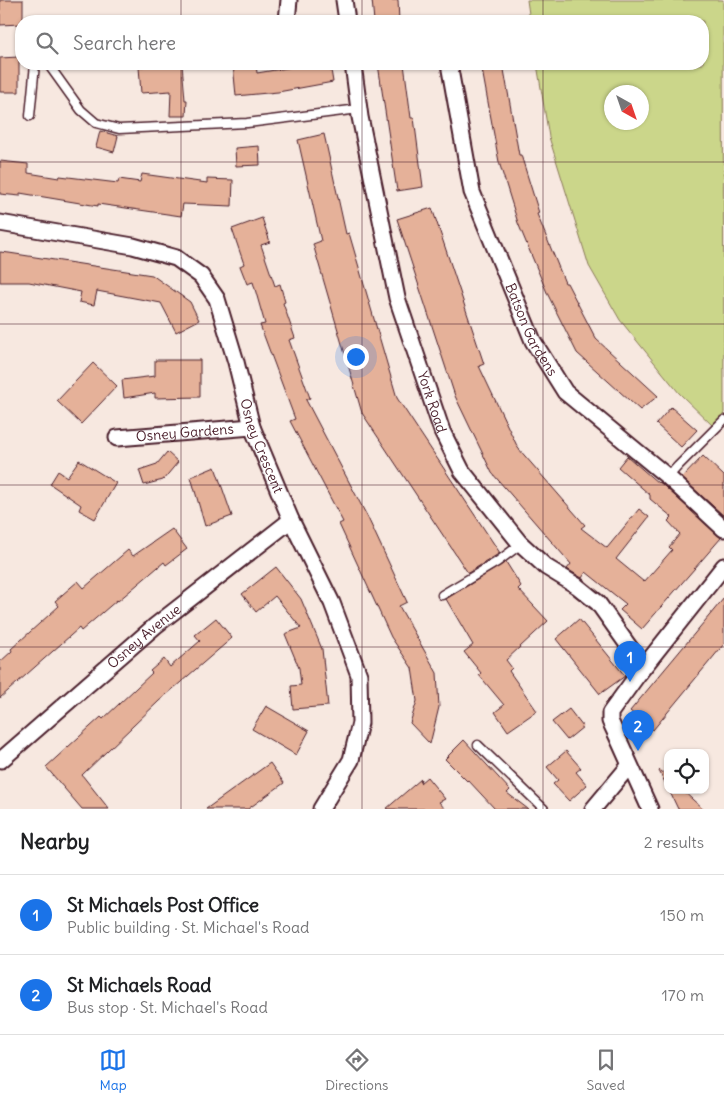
<!DOCTYPE html>
<meta charset="utf-8">
<style>
:root{--surface:#fff;--page:#f6f6f6;--text:#202124;--muted:#757577;--line:#e0e0e0;--accent:#1a73e8}
body{margin:0;font-family:Delius,sans-serif;background:var(--page);color:var(--text)}
.controls{position:absolute;right:15px;bottom:15px;display:grid;overflow:hidden;border-radius:10px;box-shadow:0 1px 4px #0004}
.controls button{width:45px;height:45px;display:grid;place-items:center;padding:0;border:0;border-bottom:1px solid var(--line);background:var(--surface);color:var(--text);font:25px sans-serif}
.compass{position:absolute;left:604px;top:85px;width:45px;height:45px;border-radius:50%;background:var(--surface);box-shadow:0 1px 4px #0004;rotate:140deg}
.you{position:absolute;left:355px;top:356px;width:18px;height:18px;margin:-12px;border:4px solid #fff;border-radius:50%;background:#1a73e8;box-shadow:0 0 0 8px #1a73e833}
.badge{display:grid;place-items:center;width:32px;height:32px;border-radius:50%;background:var(--accent);color:#fff;font-size:16px;font-weight:700}
.pin{position:absolute;translate:-50% -41px;filter:drop-shadow(0 1px 2px #0008)}
.pin::after{content:'';position:absolute;top:26px;width:18px;height:15px;background:inherit;clip-path:polygon(0 0,100% 0,50% 100%)}
.list{margin:0;padding:0;list-style:none}
h2{display:flex;justify-content:space-between;align-items:center;height:65px;margin:0;padding:0 20px;font-size:21px}
h2 small{font-size:16px;font-weight:400;color:var(--muted)}
.list li{display:grid;grid-template-columns:32px 1fr auto;gap:15px;align-items:center;box-sizing:border-box;height:80px;padding:0 20px;border-top:1px solid var(--line)}
.list b{display:block;font-size:19px;white-space:nowrap}
.list p{margin:0;font-size:16px;white-space:nowrap;color:var(--muted)}
.list em{font-size:16px;font-style:normal;color:var(--muted)}
.icon{flex:none;width:28px;height:28px;fill:none;stroke:currentColor;stroke-width:2;stroke-linecap:round;stroke-linejoin:round}
.map{position:relative;flex:none;width:724px;height:809px;overflow:hidden}
.search{position:absolute;background:var(--surface);box-shadow:0 1px 4px #0004;left:15px;right:15px;top:15px;height:55px;display:flex;align-items:center;gap:12px;box-sizing:border-box;padding:0 18px;border-radius:20px;color:var(--muted);font-size:19px}
.sheet{height:225px;background:var(--surface)}
nav{display:flex;justify-content:space-around;align-items:center;box-sizing:border-box;height:70px;border-top:1px solid var(--line);background:var(--surface);font-size:14px;color:var(--muted)}
nav a{display:grid;justify-items:center;gap:2px}
nav .on{color:var(--accent)}
.map>svg:first-child{display:block}
.green{fill:#cbd68a;stroke:#8a7a5a;fill-rule:evenodd}
.building{fill:#e5b199;stroke:#4a1f2b}
.lines{fill:none;stroke-linecap:round;stroke-linejoin:round}
.lane-casing{stroke:#4a1f2b;stroke-width:11}
.street-casing{stroke:#4a1f2b;stroke-width:19}
.lane{stroke:#fff;stroke-width:8}
.street{stroke:#fff;stroke-width:15}
.grid{fill:none;stroke:#4a1f2b;stroke-width:1;stroke-opacity:0.55}
.labels{text-anchor:middle;stroke-width:4;stroke-linejoin:round;paint-order:stroke}
.street-label{font-size:14px;fill:#4a1f2b;stroke:#fff}
</style>
<div class="map">
<svg width="724" height="809" viewBox="0 0 724 809">
<rect width="100%" height="100%" fill="#f7e8e0"/>
<filter id="ink" filterUnits="userSpaceOnUse"><feTurbulence type="fractalNoise" baseFrequency=".02" numOctaves="2"/><feDisplacementMap in="SourceGraphic" scale="10" xChannelSelector="R" yChannelSelector="G"/><feConvolveMatrix kernelMatrix="1 2 1 2 8 2 1 2 1" color-interpolation-filters="sRGB"/></filter>
<g filter="url(#ink)">
<path class="green" d="M 527,0 L 723,0 L 724,420 L 715,428 L 679,393 L 620,320 L 589,266 L 549,137 L 537,64 L 703,64 L 703,21 L 530,21 ZM 612,92 L 642,92 L 642,122 L 612,122 Z"/>
<g class="building">
<polygon points="0,0 23,0 23,21 21,21 21,24 0,25"/>
<polygon points="372,0 398,0 399,21 374,21"/>
<polygon points="19,57 19,92 0,92 0,58"/>
<polygon points="172,64 182,64 185,100 187,100 186,116 170,116 171,91 141,93 139,67"/>
<polygon points="233,64 256,64 257,73 311,64 330,64 333,82 278,92 236,96"/>
<polygon points="378,64 404,64 411,118 414,118 423,187 397,191"/>
<polygon points="481,64 503,64 519,155 521,155 539,213 537,214 565,283 567,283 596,339 658,396 640,410 577,353 548,295 518,223 499,162"/>
<polygon points="100,131 118,136 114,152 96,147"/>
<polygon points="324,134 346,234 349,233 397,398 500,553 468,573 362,413 313,244 321,241 298,140"/>
<polygon points="259,146 260,165 236,166 235,148"/>
<polygon points="0,161 28,164 28,173 59,178 60,176 118,183 119,179 140,182 142,174 207,183 207,179 233,180 232,206 183,204 181,216 98,204 98,206 20,193 20,196 0,194"/>
<polygon points="432,208 484,364 479,366 518,448 585,525 581,528 607,548 639,509 649,517 616,559 644,582 672,550 669,547 680,534 668,521 672,517 650,499 650,495 618,467 627,456 658,483 659,482 662,484 721,538 642,629 620,610 626,604 586,572 582,578 567,569 571,564 492,473 455,396 397,219"/>
<polygon points="262,218 270,242 261,245 275,286 280,284 285,302 283,303 295,338 289,340 310,398 306,400 368,518 407,602 399,606 437,673 439,707 430,744 410,723 417,701 412,668 391,637 339,524 343,522 290,421 295,419 260,325 265,324 253,282 247,284 240,266 244,264 232,229"/>
<polygon points="0,252 9,253 152,275 190,302 199,320 176,332 161,303 97,291 94,305 79,302 81,292 29,282 0,282"/>
<polygon points="155,360 200,360 200,397 155,398 155,393 124,398 122,380 155,376"/>
<polygon points="93,363 117,386 81,424 57,401"/>
<polygon points="671,407 697,430 681,447 656,424"/>
<polygon points="167,452 178,462 163,480 144,485 139,470 157,464"/>
<polygon points="703,456 724,476 724,516 682,478"/>
<polygon points="79,460 116,483 95,519 79,510 81,505 50,484 58,471 67,477"/>
<polygon points="215,467 232,516 205,526 191,477"/>
<polygon points="172,529 187,549 166,565 164,562 118,601 117,600 81,631 79,628 0,698 0,662 12,651 11,649 59,606 55,601 78,581 84,588 128,550 133,556"/>
<polygon points="506,562 521,586 518,589 548,621 506,660 512,668 509,671 537,711 508,731 495,712 504,705 479,675 481,673 464,652 473,645 446,599"/>
<polygon points="276,567 301,599 322,649 328,706 293,709 291,686 301,685 299,668 285,634 301,628 275,596 256,612 242,594"/>
<polygon points="724,598 724,644 653,730 630,711"/>
<polygon points="216,618 232,638 159,701 82,775 109,809 82,809 46,767 101,717 103,719 152,673 150,671 164,659 170,667 200,641 195,635"/>
<polygon points="579,619 625,676 600,694 556,639"/>
<polygon points="266,706 309,731 296,755 252,729"/>
<polygon points="569,709 583,727 567,740 552,722"/>
<polygon points="464,740 510,790 507,793 528,809 495,809 468,780 467,781 445,759"/>
<polygon points="566,751 581,768 576,772 587,785 569,801 553,784 558,780 547,767"/>
<polygon points="270,763 284,783 248,809 206,809"/>
<polygon points="660,770 668,777 668,788 659,771"/>
<polygon points="427,777 445,799 439,802 445,809 386,809 421,779 420,783"/>
<polygon points="669,790 682,790 703,809 678,809"/>
</g>
<g class="lines">
<defs>
<g id="lane">
<polyline points="48,64 81,110 96,123 119,129 247,123 359,109"/>
<polyline points="30,116 35,64"/>
<polyline points="668,477 678,466 724,420"/>
<polyline points="442,595 497,562 521,544"/>
<polyline points="478,745 544,809"/>
</g>
<g id="street">
<polyline points="344,0 347,21"/>
<polyline points="287,21 289,0"/>
<path id="s1" d="M 353,64 L 360,117 L 397,298 L 442,431 L 462,471 L 519,542 L 546,567 L 577,586 L 598,603 L 630,648 L 639,673"/>
<path id="s2" d="M 449,64 L 472,192 L 533,341 L 565,392 L 668,477 L 724,529"/>
<path id="s3" d="M 0,223 L 133,246 L 176,258 L 201,276 L 217,299 L 236,362 L 252,427 L 291,520 L 332,603 L 359,675 L 360,723 L 351,760 L 321,809"/>
<path id="s4" d="M 117,438 L 252,427"/>
<path id="s5" d="M 1,760 L 155,626 L 291,520"/>
<polyline points="593,809 629,766"/>
<polyline points="650,809 617,736 610,721 610,713 639,673 724,566"/>
</g>
</defs>
<use href="#lane" class="lane-casing"/>
<use href="#street" class="street-casing"/>
<use href="#lane" class="lane"/>
<use href="#street" class="street"/>
</g>
</g>
<path class="grid" d="M 181,0 L 181,21M 362,0 L 362,21M 543,0 L 543,21M 181,64 L 181,809M 362,64 L 362,809M 543,64 L 543,809M 0,162 L 724,162M 0,324 L 724,324M 0,485 L 724,485M 0,647 L 724,647"/>
<g class="labels">
<g class="street-label">
<text dy="5" stroke="none"><textPath href="#s2" startOffset="280">Batson Gardens</textPath></text>
<text dy="5" stroke="none"><textPath href="#s1" startOffset="348">York Road</textPath></text>
<text dy="5" stroke="none"><textPath href="#s4" startOffset="68">Osney Gardens</textPath></text>
<text dy="5" stroke="none"><textPath href="#s3" startOffset="392">Osney Crescent</textPath></text>
<text dy="5" stroke="none"><textPath href="#s5" startOffset="189">Osney Avenue</textPath></text>
</g>
</g>
</svg>
<div class="controls">
<button><svg class="icon" aria-label="locate" viewBox="0 0 24 24"><circle cx="12" cy="12" r="6"/><path d="M12 2v4M12 18v4M2 12h4M18 12h4"/></svg></button>
</div>
<svg class="compass" viewBox="-18 -18 36 36"><path d="M0-13l5 13h-10z" fill="#e53935"/><path d="M0 13l5-13h-10z" fill="#757577"/></svg>
<div class="you"></div>
<div class="pin badge" style="left:630px;top:682px">1</div>
<div class="pin badge" style="left:638px;top:751px">2</div>
<div class="search"><svg class="icon" aria-label="search" viewBox="0 0 24 24"><circle cx="10" cy="10" r="6"/><path d="M15 15l6 6"/></svg>Search here</div>
</div>
<section class="sheet">
<h2>Nearby<small>2 results</small></h2>
<ul class="list">
<li><span class="badge">1</span><div><b>St Michaels Post Office</b><p>Public building · St. Michael's Road</p></div><em>150 m</em></li>
<li><span class="badge">2</span><div><b>St Michaels Road</b><p>Bus stop · St. Michael's Road</p></div><em>170 m</em></li>
</ul>
</section>
<nav>
<a class="on"><svg class="icon" aria-label="map" viewBox="0 0 24 24"><path d="M3 6l6-2 6 2 6-2v14l-6 2-6-2-6 2zM9 4v14M15 6v14"/></svg>Map</a>
<a><svg class="icon" aria-label="directions" viewBox="0 0 24 24"><path d="M12 3l9 9-9 9-9-9zM9 14v-3h6M13 9l2 2-2 2"/></svg>Directions</a>
<a><svg class="icon" aria-label="saved" viewBox="0 0 24 24"><path d="M7 4h10v16l-5-4-5 4z"/></svg>Saved</a>
</nav>
